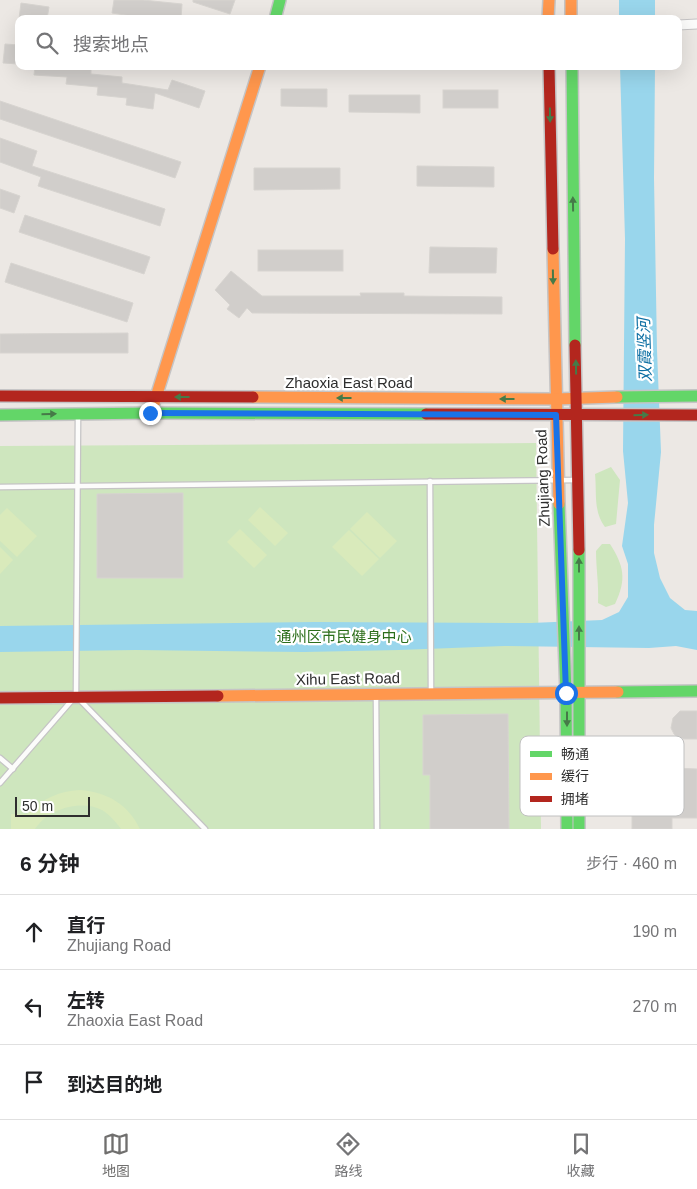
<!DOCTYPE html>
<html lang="zh">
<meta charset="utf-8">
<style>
:root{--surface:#fff;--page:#f2f2f2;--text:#202124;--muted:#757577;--line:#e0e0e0;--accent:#706f6e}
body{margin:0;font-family:Arial,"Noto Sans SC",sans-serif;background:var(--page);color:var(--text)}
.scale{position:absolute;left:15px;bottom:12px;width:75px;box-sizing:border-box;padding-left:5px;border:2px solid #2e2e2e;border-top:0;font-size:14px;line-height:18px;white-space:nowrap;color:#2e2e2e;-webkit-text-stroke:4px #fff;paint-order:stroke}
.stop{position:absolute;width:15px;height:15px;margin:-11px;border:4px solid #1a73e8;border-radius:50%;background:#fff}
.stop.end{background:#1a73e8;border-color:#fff;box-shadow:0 1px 5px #0008}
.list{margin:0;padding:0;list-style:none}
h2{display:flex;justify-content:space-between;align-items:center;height:65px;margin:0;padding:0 20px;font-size:21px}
h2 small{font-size:16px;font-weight:400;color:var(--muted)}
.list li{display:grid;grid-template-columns:32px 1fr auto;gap:15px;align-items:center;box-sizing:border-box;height:75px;padding:0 20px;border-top:1px solid var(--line)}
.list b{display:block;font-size:19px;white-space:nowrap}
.list p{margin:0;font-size:16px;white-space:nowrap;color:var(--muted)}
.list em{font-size:16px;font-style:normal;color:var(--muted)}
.icon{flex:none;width:28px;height:28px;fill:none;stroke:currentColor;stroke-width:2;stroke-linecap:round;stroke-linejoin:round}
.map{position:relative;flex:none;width:697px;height:829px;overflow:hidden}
.search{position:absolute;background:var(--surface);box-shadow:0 5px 20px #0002;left:15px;right:15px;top:15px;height:55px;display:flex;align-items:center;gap:12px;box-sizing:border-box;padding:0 18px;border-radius:10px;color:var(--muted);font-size:19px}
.sheet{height:290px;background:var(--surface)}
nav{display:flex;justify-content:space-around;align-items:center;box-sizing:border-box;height:70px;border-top:1px solid var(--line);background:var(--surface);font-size:14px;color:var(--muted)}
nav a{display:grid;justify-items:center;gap:2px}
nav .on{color:var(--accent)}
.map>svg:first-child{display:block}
.green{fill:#cee6be}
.pitch{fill:#d9eabb}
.water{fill:#99d6ec}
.building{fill:#d1cecb;stroke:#d7d4d0}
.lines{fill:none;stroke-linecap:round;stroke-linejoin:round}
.lane-casing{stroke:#c5c4c5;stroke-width:7}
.street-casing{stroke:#c5c4c5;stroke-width:11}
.fast-casing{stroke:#c5c4c5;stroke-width:14}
.slow-casing{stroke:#c5c4c5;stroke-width:14}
.jam-casing{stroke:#c5c4c5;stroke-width:14}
.lane{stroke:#fcfcfb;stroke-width:4.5}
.street{stroke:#fcfcfb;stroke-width:9}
.fast{stroke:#63d668;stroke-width:11}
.slow{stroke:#ff974d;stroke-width:11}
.jam{stroke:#b3261e;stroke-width:11}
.oneway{fill:#467a48}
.route{stroke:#1a73e8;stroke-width:6}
.labels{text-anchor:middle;stroke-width:4.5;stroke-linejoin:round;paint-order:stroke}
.street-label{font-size:15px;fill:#2e2e2e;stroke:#fff}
.park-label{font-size:15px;fill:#2c6e1b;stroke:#fff}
.water-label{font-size:16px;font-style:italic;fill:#0d6fa3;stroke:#fff}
.key{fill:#fff;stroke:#c0c0c0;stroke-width:1}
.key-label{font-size:14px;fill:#2e2e2e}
</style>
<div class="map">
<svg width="697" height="829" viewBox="0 0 697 829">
<rect width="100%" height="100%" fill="#ece8e4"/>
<g class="green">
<polygon points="536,443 541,829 0,829 0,446"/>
<path d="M 611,467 L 620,480 L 616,524 L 605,527 C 593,511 597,493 595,474 Z"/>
<path d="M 602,544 L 610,544 C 624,566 627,579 615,604 L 606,607 L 598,603 C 599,585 596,568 596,551 Z"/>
</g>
<g class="pitch">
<polygon points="260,507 288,533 275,546 248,520"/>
<polygon points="7,508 37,536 17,557 0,541 0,515"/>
<polygon points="367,512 397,541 380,558 350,529"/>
<polygon points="240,529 267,555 254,568 227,542"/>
<polygon points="349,530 379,559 362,576 332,547"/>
<polygon points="0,547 13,560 0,574"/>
<path d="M 80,790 C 107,792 128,804 140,829 L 121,829 C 116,822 109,814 102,810 C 80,799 48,809 35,829 L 11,829 L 11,814 L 27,814 C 42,799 59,791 80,790 Z"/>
</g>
<g class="water">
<rect x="619" y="0" width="36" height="19"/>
<polygon points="620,66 655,66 654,178 657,350 661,452 654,525 654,553 660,578 670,598 685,610 697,611 697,650 676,646 649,648 504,646 399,650 304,652 136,650 0,652 0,626 315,622 531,623 602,620 619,612 628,597 628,564 622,546 628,503 623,451 625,239"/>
</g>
<g class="building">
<polygon points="114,0 143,0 182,4 181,19 151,19 112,13"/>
<polygon points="193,0 235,0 230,14 193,2"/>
<polygon points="21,3 49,7 47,19 19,19"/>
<polygon points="5,44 19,45 19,64 3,63"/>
<polygon points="35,66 91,67 91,74 122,77 122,83 168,90 172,80 205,91 199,108 155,93 153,109 126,105 127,98 97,95 98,87 66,84 67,77 34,75"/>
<polygon points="281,89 327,89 327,107 281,106"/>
<rect x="443" y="90" width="55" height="18"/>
<polygon points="349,95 420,95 420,113 349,112"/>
<polygon points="0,101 181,162 175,178 0,119"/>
<polygon points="0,138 37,151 32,166 165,209 160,226 38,186 41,177 0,162"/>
<polygon points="417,166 494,167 494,187 417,186"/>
<polygon points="254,168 340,168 340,189 254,190"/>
<polygon points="0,189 20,196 14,213 0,208"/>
<polygon points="25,215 150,257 144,274 19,232"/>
<polygon points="430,247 497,248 496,273 429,273"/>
<rect x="258" y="250" width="85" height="21"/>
<polygon points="11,263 133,303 127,322 5,282"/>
<polygon points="231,271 262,296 361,296 360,293 404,293 404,296 502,297 502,314 252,313 247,308 239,318 227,309 230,305 215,290"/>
<polygon points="128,333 128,353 0,353 0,334"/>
<polygon points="183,493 183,578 97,578 97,494"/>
<polygon points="680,711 697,711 697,739 680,739 674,734 671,728 673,718"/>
<polygon points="508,714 509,829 430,829 430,775 423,775 423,715"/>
<polygon points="632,757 675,757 675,768 697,769 697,818 672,818 672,829 632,829"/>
</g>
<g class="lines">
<defs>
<g id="lane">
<polyline points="430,481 431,693"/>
<polyline points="0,487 579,480"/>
<polyline points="76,695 78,417"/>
<polyline points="376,695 377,829"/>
<polyline points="80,700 205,829"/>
<polyline points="0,758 13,769"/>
<polyline points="0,783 73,699"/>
</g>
<polyline id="street" points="678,25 697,24"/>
<g id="fast">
<polyline points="275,19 280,0"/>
<polyline points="572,66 575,345"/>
<polyline points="617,397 697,396"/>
<polyline points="0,415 151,413 426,414"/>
<polyline points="559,504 566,693 567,829"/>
<polyline points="579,550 579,829"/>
<polyline points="618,692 697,691"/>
</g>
<g id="slow">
<polyline points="571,0 571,19"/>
<polyline points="548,19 549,0"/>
<polyline points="553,249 559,504"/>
<polyline points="253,397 556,399 617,397"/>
<polyline points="151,413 260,66"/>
<polyline points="218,696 618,692"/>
</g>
<g id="jam">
<polyline points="549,66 553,249"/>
<polyline points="575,345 579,550"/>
<polyline points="0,396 253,397"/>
<polyline points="426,414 697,415"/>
<polyline points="0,698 218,696"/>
</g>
</defs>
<use href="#lane" class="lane-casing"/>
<use href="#street" class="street-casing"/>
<use href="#fast" class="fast-casing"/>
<use href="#slow" class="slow-casing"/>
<use href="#jam" class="jam-casing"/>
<use href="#lane" class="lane"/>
<use href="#street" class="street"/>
<use href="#fast" class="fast"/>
<use href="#slow" class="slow"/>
<use href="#jam" class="jam"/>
</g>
<defs><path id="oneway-solid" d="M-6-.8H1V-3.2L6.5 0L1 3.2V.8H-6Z" transform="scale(1.25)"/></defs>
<g class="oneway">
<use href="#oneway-solid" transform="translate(550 115) rotate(89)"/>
<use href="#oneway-solid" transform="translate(573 204) rotate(-91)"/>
<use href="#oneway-solid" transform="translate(553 277) rotate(89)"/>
<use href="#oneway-solid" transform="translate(576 367) rotate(-91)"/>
<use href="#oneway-solid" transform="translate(182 397) rotate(-180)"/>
<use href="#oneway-solid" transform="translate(344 398) rotate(-180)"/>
<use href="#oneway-solid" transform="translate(507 399) rotate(-180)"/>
<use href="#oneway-solid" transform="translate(49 414) rotate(-1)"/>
<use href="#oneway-solid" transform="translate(641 415) rotate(-1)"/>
<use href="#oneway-solid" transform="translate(579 565) rotate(-90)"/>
<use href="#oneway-solid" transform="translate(579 633) rotate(-90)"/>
<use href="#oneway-solid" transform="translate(567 719) rotate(90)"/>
</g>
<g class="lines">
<polyline class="route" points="150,413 556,415 566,693"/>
</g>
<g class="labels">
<g class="street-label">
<text x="349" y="388">Zhaoxia East Road</text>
<text transform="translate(543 478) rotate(-92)" y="5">Zhujiang Road</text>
<text transform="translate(348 679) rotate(-1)" y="5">Xihu East Road</text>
</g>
<g class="park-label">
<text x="344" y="642">通州区市民健身中心</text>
</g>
<g class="water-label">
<text transform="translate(644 350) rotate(-92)" y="6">双霞竖河</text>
</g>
</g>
<rect x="520" y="736" width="164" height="80" rx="8" class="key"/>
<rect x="530" y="751" width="22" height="6" fill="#63d668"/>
<rect x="530" y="773" width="22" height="7" fill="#ff974d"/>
<rect x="530" y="796" width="22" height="6" fill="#b3261e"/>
<g class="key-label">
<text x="561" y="759">畅通</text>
<text x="561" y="781">缓行</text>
<text x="561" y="804">拥堵</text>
</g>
</svg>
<div class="scale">50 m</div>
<div class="stop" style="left:566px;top:693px"></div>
<div class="stop end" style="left:150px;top:413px"></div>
<div class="search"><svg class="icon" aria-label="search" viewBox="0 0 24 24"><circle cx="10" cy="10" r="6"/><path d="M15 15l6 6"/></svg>搜索地点</div>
</div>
<section class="sheet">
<h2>6 分钟<small>步行 · 460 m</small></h2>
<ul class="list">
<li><svg class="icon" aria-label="ahead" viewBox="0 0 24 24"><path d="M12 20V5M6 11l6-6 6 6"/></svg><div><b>直行</b><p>Zhujiang Road</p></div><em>190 m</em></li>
<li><svg class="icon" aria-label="left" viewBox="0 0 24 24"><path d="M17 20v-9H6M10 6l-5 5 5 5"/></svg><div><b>左转</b><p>Zhaoxia East Road</p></div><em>270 m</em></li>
<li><svg class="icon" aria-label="arrive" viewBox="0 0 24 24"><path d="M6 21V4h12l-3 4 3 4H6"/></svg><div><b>到达目的地</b></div></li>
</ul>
</section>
<nav>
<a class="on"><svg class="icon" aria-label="map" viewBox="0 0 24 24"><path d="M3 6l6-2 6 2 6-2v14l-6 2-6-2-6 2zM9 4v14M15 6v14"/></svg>地图</a>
<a><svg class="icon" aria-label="directions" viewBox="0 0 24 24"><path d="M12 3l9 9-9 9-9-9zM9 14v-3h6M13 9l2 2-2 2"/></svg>路线</a>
<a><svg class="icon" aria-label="saved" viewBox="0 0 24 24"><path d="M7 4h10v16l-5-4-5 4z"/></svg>收藏</a>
</nav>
